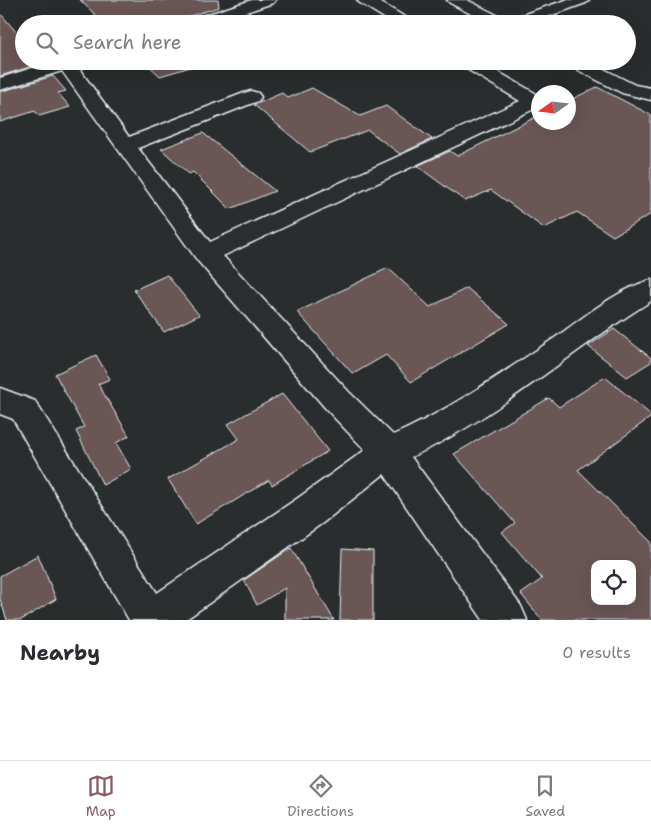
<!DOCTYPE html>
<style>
:root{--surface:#fff;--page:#f7f7f7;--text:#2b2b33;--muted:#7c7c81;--line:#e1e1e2;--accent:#8a5d65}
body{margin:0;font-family:"Shantell Sans",sans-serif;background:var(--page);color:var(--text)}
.controls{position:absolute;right:15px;bottom:15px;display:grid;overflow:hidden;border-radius:10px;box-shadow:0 5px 20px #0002}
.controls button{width:45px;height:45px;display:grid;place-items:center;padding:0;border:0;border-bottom:1px solid var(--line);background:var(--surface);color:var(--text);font:25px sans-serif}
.compass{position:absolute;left:531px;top:85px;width:45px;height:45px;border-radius:50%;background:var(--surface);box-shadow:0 5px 20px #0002;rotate:256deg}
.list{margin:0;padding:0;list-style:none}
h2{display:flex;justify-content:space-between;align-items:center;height:65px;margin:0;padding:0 20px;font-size:21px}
h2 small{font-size:16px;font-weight:400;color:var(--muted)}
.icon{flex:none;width:28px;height:28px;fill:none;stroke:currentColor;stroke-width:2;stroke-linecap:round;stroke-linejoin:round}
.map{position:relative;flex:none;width:651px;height:620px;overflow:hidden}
.search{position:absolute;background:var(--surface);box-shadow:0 5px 20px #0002;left:15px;right:15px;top:15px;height:55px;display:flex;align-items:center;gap:12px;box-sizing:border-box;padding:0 18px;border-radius:28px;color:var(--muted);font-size:19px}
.sheet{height:140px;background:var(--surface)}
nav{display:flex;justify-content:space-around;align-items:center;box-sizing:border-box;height:70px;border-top:1px solid var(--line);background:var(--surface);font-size:14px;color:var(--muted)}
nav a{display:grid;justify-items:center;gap:2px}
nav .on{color:var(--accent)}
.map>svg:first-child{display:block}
.building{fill:#695654;stroke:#e8f1f8;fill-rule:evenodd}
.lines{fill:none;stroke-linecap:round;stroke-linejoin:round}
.street-casing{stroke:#e8f1f8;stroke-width:3}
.street{fill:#2a2d2e;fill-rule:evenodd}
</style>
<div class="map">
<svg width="651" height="620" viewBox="0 0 651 620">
<rect width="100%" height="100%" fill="#2a2d2e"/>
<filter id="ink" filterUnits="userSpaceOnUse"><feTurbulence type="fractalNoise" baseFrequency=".02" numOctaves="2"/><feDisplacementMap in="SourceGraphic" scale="10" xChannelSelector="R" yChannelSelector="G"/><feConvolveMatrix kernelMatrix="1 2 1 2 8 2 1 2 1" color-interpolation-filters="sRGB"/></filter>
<g filter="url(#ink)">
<g class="building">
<polygon points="80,0 218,0 219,7 164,24 105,24"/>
<polygon points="0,13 24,41 24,61 41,61 42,63 0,76"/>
<polygon points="144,61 198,61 201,64 160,76"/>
<polygon points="53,76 66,91 58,93 70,107 39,116 35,111 0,122 0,92"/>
<polygon points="597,87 651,115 651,214 613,236 577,212 544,228 491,190 465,201 417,166 450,151 457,156 538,116 538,122 568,122 568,101"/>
<polygon points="312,88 360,116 386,106 432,139 400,154 368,130 310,152 254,105 282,93 288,98"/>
<polygon points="203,133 275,191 230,209 193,172 189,174 161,149"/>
<polygon points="388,268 430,307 467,288 509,324 411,382 386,355 353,374 297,312"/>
<polygon points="167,275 199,315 164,332 134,290"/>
<polygon points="614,329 651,358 651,362 627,377 588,346"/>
<polygon points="96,355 110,379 98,384 129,436 116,443 131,469 103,485 76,431 84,427 55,374"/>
<path d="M 605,377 L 651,415 L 651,417 L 578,470 L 651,542 L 651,620 L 542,620 L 521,594 L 542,579 L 502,532 L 515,523 L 454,454 L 549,398 L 559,407 ZM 595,564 L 632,564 L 632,601 L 595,601 Z"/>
<polygon points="282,394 328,451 272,485 269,480 196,524 168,479 239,439 228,424"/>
<polygon points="291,548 307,575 334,620 285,620 285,588 257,605 244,580"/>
<polygon points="342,549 373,551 373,620 340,620"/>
<polygon points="38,555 56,599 21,620 7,620 0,599 0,576"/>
</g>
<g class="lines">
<defs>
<g id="street">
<polygon points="252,0 276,0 273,3 210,24 185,24 187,21"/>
<polygon points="357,0 376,0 412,21 414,24 394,24 360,3"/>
<polygon points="447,0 467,0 507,20 566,0 589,0 586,3 527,24 490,24 450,3"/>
<path d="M 55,61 L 83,61 L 77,66 L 129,137 L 244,93 L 251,91 L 258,93 L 261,97 L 258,101 L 138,148 L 210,242 L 520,101 L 460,65 L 457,61 L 479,61 L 535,93 L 538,98 L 538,104 L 534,109 L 223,256 L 349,392 L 393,435 C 450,410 504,372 556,337 C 584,317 618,289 651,280 L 651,301 C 570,351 498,417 411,457 L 521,606 L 527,620 L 483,620 L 384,474 L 324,522 L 185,620 L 129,620 L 13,419 L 0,414 L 0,388 L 35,401 L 157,593 L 298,498 L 365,450 L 327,410 L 197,260 L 62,71 L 0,90 L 0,78 Z"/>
<polygon points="565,61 588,61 635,85 651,88 651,100 622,93 568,65"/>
</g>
</defs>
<use href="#street" class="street-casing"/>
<use href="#street" class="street"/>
</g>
</g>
</svg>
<div class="controls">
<button><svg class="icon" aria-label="locate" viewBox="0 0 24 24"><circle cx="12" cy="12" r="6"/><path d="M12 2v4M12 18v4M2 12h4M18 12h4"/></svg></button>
</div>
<svg class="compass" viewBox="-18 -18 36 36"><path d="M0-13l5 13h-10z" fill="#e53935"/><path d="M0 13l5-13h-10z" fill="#7c7c81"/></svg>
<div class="search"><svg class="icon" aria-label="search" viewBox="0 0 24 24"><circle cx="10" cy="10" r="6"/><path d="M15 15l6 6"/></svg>Search here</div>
</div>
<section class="sheet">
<h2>Nearby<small>0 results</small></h2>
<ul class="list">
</ul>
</section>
<nav>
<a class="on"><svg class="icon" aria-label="map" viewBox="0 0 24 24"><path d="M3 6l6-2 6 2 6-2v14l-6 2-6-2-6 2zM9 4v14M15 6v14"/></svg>Map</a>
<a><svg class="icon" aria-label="directions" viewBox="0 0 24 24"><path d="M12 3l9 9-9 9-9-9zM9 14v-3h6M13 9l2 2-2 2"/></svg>Directions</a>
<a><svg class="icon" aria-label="saved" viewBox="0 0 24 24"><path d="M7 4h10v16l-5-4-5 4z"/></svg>Saved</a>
</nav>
